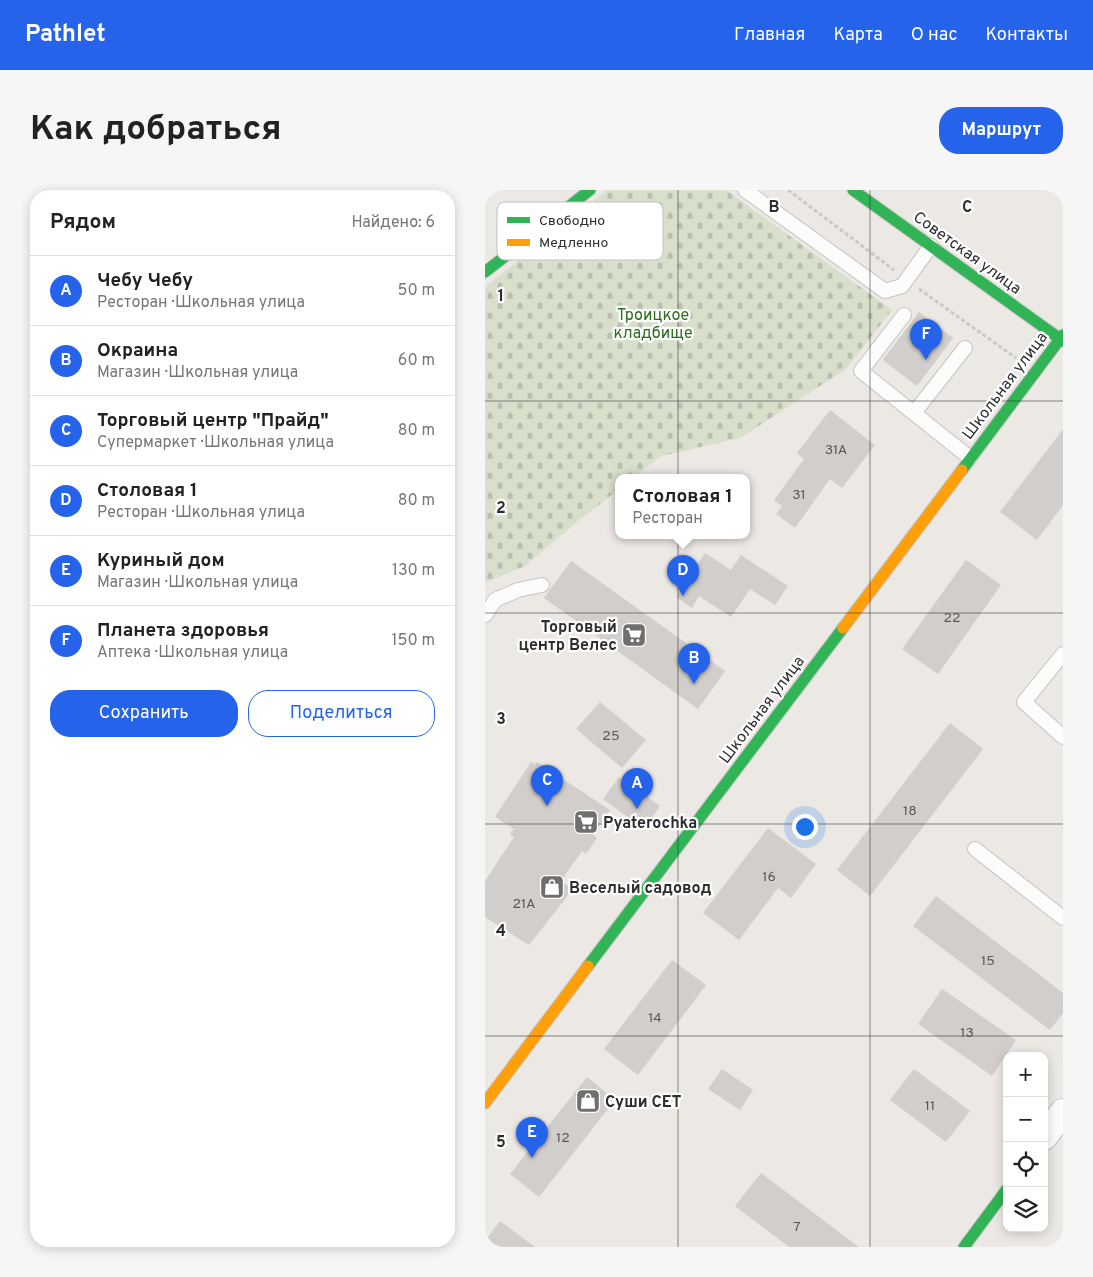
<!DOCTYPE html>
<html lang="ru">
<meta charset="utf-8">
<style>
:root{--surface:#fff;--page:#f6f6f6;--text:#222;--muted:#767676;--line:#e0e0e0;--accent:#2563eb}
body{margin:0;font-family:Overpass,sans-serif;background:var(--page);color:var(--text)}
.controls{position:absolute;right:15px;bottom:15px;display:grid;overflow:hidden;border-radius:10px;box-shadow:0 2px 12px #0003}
.controls button{width:45px;height:45px;display:grid;place-items:center;padding:0;border:0;border-bottom:1px solid var(--line);background:var(--surface);color:var(--text);font:25px sans-serif}
.you{position:absolute;left:319px;top:636px;width:18px;height:18px;margin:-12px;border:4px solid #fff;border-radius:50%;background:#1a73e8;box-shadow:0 0 0 8px #1a73e833}
.badge{display:grid;place-items:center;width:32px;height:32px;border-radius:50%;background:var(--accent);color:#fff;font-size:16px;font-weight:700}
.pin{position:absolute;translate:-50% -41px;filter:drop-shadow(0 1px 2px #0008)}
.pin::after{content:'';position:absolute;top:26px;width:18px;height:15px;background:inherit;clip-path:polygon(0 0,100% 0,50% 100%)}
.popup{position:absolute;left:130px;top:284px;width:135px;height:65px;box-sizing:border-box;display:grid;place-content:center;border-radius:10px;background:var(--surface);filter:drop-shadow(0 1px 4px #0005);font-size:16px;white-space:nowrap;color:var(--muted)}
.popup b{font-size:19px;color:var(--text)}
.popup::after{content:'';position:absolute;left:50%;top:100%;margin-left:-10px;border:10px solid transparent;border-top-color:var(--surface)}
.list{margin:0;padding:0;list-style:none}
h2{display:flex;justify-content:space-between;align-items:center;height:65px;margin:0;padding:0 20px;font-size:21px}
h2 small{font-size:16px;font-weight:400;color:var(--muted)}
.list li{display:grid;grid-template-columns:32px 1fr auto;gap:15px;align-items:center;box-sizing:border-box;height:70px;padding:0 20px;border-top:1px solid var(--line)}
.list b{display:block;font-size:19px;white-space:nowrap}
.list p{margin:0;font-size:16px;white-space:nowrap;color:var(--muted)}
.list em{font-size:16px;font-style:normal;color:var(--muted)}
.actions{display:flex;gap:10px;padding:15px 20px}
.actions a{flex:1;padding:11px 0;border:1px solid var(--accent);border-radius:20px;text-align:center;font-size:18px;color:var(--accent)}
.actions .main{background:var(--accent);color:#fff}
.icon{flex:none;width:28px;height:28px;fill:none;stroke:currentColor;stroke-width:2;stroke-linecap:round;stroke-linejoin:round}
.map{position:relative;flex:none;width:578px;height:1057px;overflow:hidden;border-radius:20px}
header{display:flex;align-items:center;gap:30px;box-sizing:border-box;height:70px;padding:0 25px;background:var(--accent);color:#fff}
header strong{font-size:24px}
nav{display:flex;gap:28px;margin-inline-start:auto;font-size:18px}
.intro{display:flex;align-items:center;justify-content:space-between;box-sizing:border-box;height:120px;padding:0 30px}
h1{margin:0;font-size:35px}
.button{padding:12px 22px;border-radius:20px;background:var(--accent);color:#fff;font-size:18px;font-weight:700}
main{display:flex;gap:30px;padding:0 30px}
aside{flex:1;background:var(--surface);border-radius:20px;box-shadow:0 2px 12px #0003}
.map>svg:first-child{display:block}
.cemetery{fill:url(#cemetery-stones)}
.building{fill:#d1cecb}
.lines{fill:none;stroke-linecap:round;stroke-linejoin:round}
.lane-casing{stroke:#c5c4c5;stroke-width:16}
.street-casing{stroke:#c5c4c5;stroke-width:28}
.fast-casing{stroke:#c5c4c5;stroke-width:13}
.slow-casing{stroke:#c5c4c5;stroke-width:13}
.path{stroke:#c9c9c8;stroke-width:3;stroke-dasharray:4 2.5;stroke-linecap:butt}
.lane{stroke:#fcfcfb;stroke-width:14}
.street{stroke:#fcfcfb;stroke-width:26}
.fast{stroke:#30b455;stroke-width:11}
.slow{stroke:#ff9f0a;stroke-width:11}
.grid{fill:none;stroke:#2e2e2e;stroke-width:1;stroke-opacity:0.55}
.labels{text-anchor:middle;stroke-width:4.5;stroke-linejoin:round;paint-order:stroke}
.number-label{font-size:14px;fill:#585857}
.street-label{font-size:16px;fill:#2e2e2e;stroke:#fff}
.park-label{font-size:16px;fill:#2c6e1b;stroke:#fff}
.poi-label{font-size:16px;font-weight:bold;fill:#2e2e2e;stroke:#fff;text-anchor:start}
.key{fill:#fff;stroke:#c0c0c0;stroke-width:1}
.key-label{font-size:14px;fill:#2e2e2e}
.grid-label{font-size:16px;text-anchor:middle;font-weight:bold;fill:#2e2e2e;stroke:#fff;stroke-width:4.5;stroke-linejoin:round;paint-order:stroke}
</style>
<header>
<strong>Pathlet</strong>
<nav><a>Главная</a><a>Карта</a><a>О нас</a><a>Контакты</a></nav>
</header>
<div class="intro"><h1>Как добраться</h1><a class="button">Маршрут</a></div>
<main>
<aside>
<h2>Рядом<small>Найдено: 6</small></h2>
<ul class="list">
<li><span class="badge">A</span><div><b>Чебу Чебу</b><p>Ресторан · Школьная улица</p></div><em>50 m</em></li>
<li><span class="badge">B</span><div><b>Окраина</b><p>Магазин · Школьная улица</p></div><em>60 m</em></li>
<li><span class="badge">C</span><div><b>Торговый центр &quot;Прайд&quot;</b><p>Супермаркет · Школьная улица</p></div><em>80 m</em></li>
<li><span class="badge">D</span><div><b>Столовая 1</b><p>Ресторан · Школьная улица</p></div><em>80 m</em></li>
<li><span class="badge">E</span><div><b>Куриный дом</b><p>Магазин · Школьная улица</p></div><em>130 m</em></li>
<li><span class="badge">F</span><div><b>Планета здоровья</b><p>Аптека · Школьная улица</p></div><em>150 m</em></li>
</ul>
<div class="actions"><a class="main">Сохранить</a><a>Поделиться</a></div>
</aside>
<div class="map">
<svg width="578" height="1057" viewBox="0 0 578 1057">
<defs>
<pattern id="cemetery-stones" width="16" height="16" patternUnits="userSpaceOnUse" patternTransform="scale(1.25)"><rect width="16" height="16" fill="#d8e0cc"/><path d="M2 7V4a2 2 0 0 1 4 0v3zM10 15v-3a2 2 0 0 1 4 0v3z" fill="#bac0b0"/></pattern>
</defs>
<rect width="100%" height="100%" fill="#ece8e4"/>
<polygon class="cemetery" points="122,0 241,0 407,120 361,179 255,248 176,266 149,287 134,287 134,299 93,331 40,376 1,392 0,391 0,97"/>
<g class="building">
<polygon points="434,122 468,148 432,196 398,170"/>
<polygon points="345,220 390,255 357,298 345,289 310,338 291,324 297,316 289,310 319,269 312,263"/>
<polygon points="578,239 578,315 552,350 515,322"/>
<polygon points="220,363 246,380 256,365 303,396 290,415 265,399 246,427 214,406 207,418 191,407"/>
<polygon points="481,370 516,395 453,484 417,459"/>
<polygon points="86,371 240,481 213,519 59,408"/>
<polygon points="115,512 161,550 137,578 91,539"/>
<polygon points="465,533 498,559 385,706 352,680"/>
<polygon points="46,572 50,574 52,572 125,620 108,645 112,648 101,664 97,661 76,691 88,699 44,755 0,727 0,691 29,647 25,644 29,639 10,627"/>
<polygon points="134,587 175,616 159,639 118,609"/>
<polygon points="283,638 331,674 306,708 293,698 254,750 218,723"/>
<polygon points="451,706 578,803 578,823 565,840 428,736"/>
<polygon points="187,770 221,795 153,885 119,859"/>
<polygon points="457,799 531,850 507,886 433,834"/>
<polygon points="237,879 268,900 255,920 223,899"/>
<polygon points="429,879 485,921 461,952 405,910"/>
<polygon points="102,887 130,910 54,1007 25,984"/>
<polygon points="276,983 374,1057 304,1057 250,1016"/>
<polygon points="15,1031 50,1057 0,1057 0,1051"/>
</g>
<g class="lines">
<defs>
<g id="lane">
<polyline points="260,0 400,101 417,96 446,56"/>
<polyline points="419,125 376,181 485,268"/>
<polyline points="429,223 480,158"/>
<polyline points="0,425 10,410 33,400 57,395"/>
<polyline points="578,464 539,512 578,547"/>
<polyline points="490,659 578,728"/>
</g>
<polyline id="street" points="559,947 578,922"/>
<g id="fast">
<polyline points="368,0 578,151"/>
<polyline points="0,82 105,0"/>
<polyline points="477,280 578,145"/>
<polyline points="103,776 358,438"/>
<polyline points="479,1057 522,999"/>
</g>
<g id="slow">
<polyline points="358,438 477,280"/>
<polyline points="0,913 103,776"/>
</g>
</defs>
<use href="#lane" class="lane-casing"/>
<use href="#street" class="street-casing"/>
<use href="#fast" class="fast-casing"/>
<use href="#slow" class="slow-casing"/>
<g class="path">
<polyline points="303,0 409,80"/>
<polyline points="434,99 531,168"/>
</g>
<use href="#lane" class="lane"/>
<use href="#street" class="street"/>
<use href="#fast" class="fast"/>
<use href="#slow" class="slow"/>
</g>
<path class="grid" d="M 193,0 L 193,1057M 385,0 L 385,1057M 0,211 L 578,211M 0,423 L 578,423M 0,634 L 578,634M 0,846 L 578,846"/>
<defs>
<symbol id="supermarket-square" viewBox="-11 -11 22 22"><rect x="-9" y="-9" width="18" height="18" rx="4" fill="#706f6e" stroke="#fff"/><path d="M-6-5.5h2.5l.6 2H6L4.5 2H-2.5L-4.4-4H-6ZM-1.5 3.2a1.3 1.3 0 1 0 .1 0ZM3 3.2a1.3 1.3 0 1 0 .1 0Z" fill="#fff"/></symbol>
<symbol id="shop-square" viewBox="-11 -11 22 22"><rect x="-9" y="-9" width="18" height="18" rx="4" fill="#706f6e" stroke="#fff"/><path d="M-5-2.5h2.3a2.7 3.5 0 0 1 5.4 0H5L5.5 6h-11ZM-1.5-2.5h3a1.5 2.3 0 0 0-3 0Z" fill="#fff"/></symbol>
</defs>
<g fill-rule="evenodd">
<use href="#supermarket-square" x="135" y="431" width="28" height="28"/>
<use href="#supermarket-square" x="87" y="618" width="28" height="28"/>
<use href="#shop-square" x="53" y="683" width="28" height="28"/>
<use href="#shop-square" x="89" y="897" width="28" height="28"/>
</g>
<g class="labels">
<g class="number-label">
<text x="351" y="264">31А</text>
<text x="314" y="309">31</text>
<text x="467" y="432">22</text>
<text x="126" y="550">25</text>
<text x="425" y="625">18</text>
<text x="284" y="691">16</text>
<text x="39" y="718">21А</text>
<text x="503" y="775">15</text>
<text x="170" y="832">14</text>
<text x="482" y="847">13</text>
<text x="445" y="920">11</text>
<text x="78" y="952">12</text>
<text x="312" y="1041">7</text>
</g>
<g class="street-label">
<text transform="translate(483 62) rotate(36)" y="6">Советская улица</text>
<text transform="translate(519 195) rotate(-53)" y="6">Школьная улица</text>
<text transform="translate(276 519) rotate(-53)" y="6">Школьная улица</text>
</g>
<g class="park-label">
<text x="168" y="130">Троицкое<tspan x="168" dy="18">кладбище</tspan></text>
</g>
<g class="poi-label">
<text x="132" y="442" text-anchor="end">Торговый<tspan x="132" dy="18">центр Велес</tspan></text>
<text x="118" y="638">Pyaterochka</text>
<text x="84" y="703">Веселый садовод</text>
<text x="120" y="917">Суши СЕТ</text>
</g>
</g>
<rect x="12" y="12" width="166" height="58" rx="8" class="key"/>
<rect x="22" y="27" width="23" height="6" fill="#30b455"/>
<rect x="22" y="49" width="23" height="7" fill="#ff9f0a"/>
<g class="key-label">
<text x="54" y="35">Свободно</text>
<text x="54" y="57">Медленно</text>
</g>
<g class="grid-label">
<text x="289" y="22">B</text>
<text x="482" y="22">C</text>
<text x="16" y="111">1</text>
<text x="16" y="323">2</text>
<text x="16" y="534">3</text>
<text x="16" y="746">4</text>
<text x="16" y="957">5</text>
</g>
</svg>
<div class="controls">
<button>+</button>
<button>−</button>
<button><svg class="icon" aria-label="locate" viewBox="0 0 24 24"><circle cx="12" cy="12" r="6"/><path d="M12 2v4M12 18v4M2 12h4M18 12h4"/></svg></button>
<button><svg class="icon" aria-label="layers" viewBox="0 0 24 24"><path d="M12 4l9 5-9 5-9-5zM3 14l9 5 9-5"/></svg></button>
</div>
<div class="you"></div>
<div class="pin badge" style="left:152px;top:619px">A</div>
<div class="pin badge" style="left:209px;top:494px">B</div>
<div class="pin badge" style="left:62px;top:616px">C</div>
<div class="pin badge" style="left:198px;top:406px">D</div>
<div class="popup"><b>Столовая 1</b>Ресторан</div>
<div class="pin badge" style="left:47px;top:968px">E</div>
<div class="pin badge" style="left:441px;top:170px">F</div>
</div>
</main>
